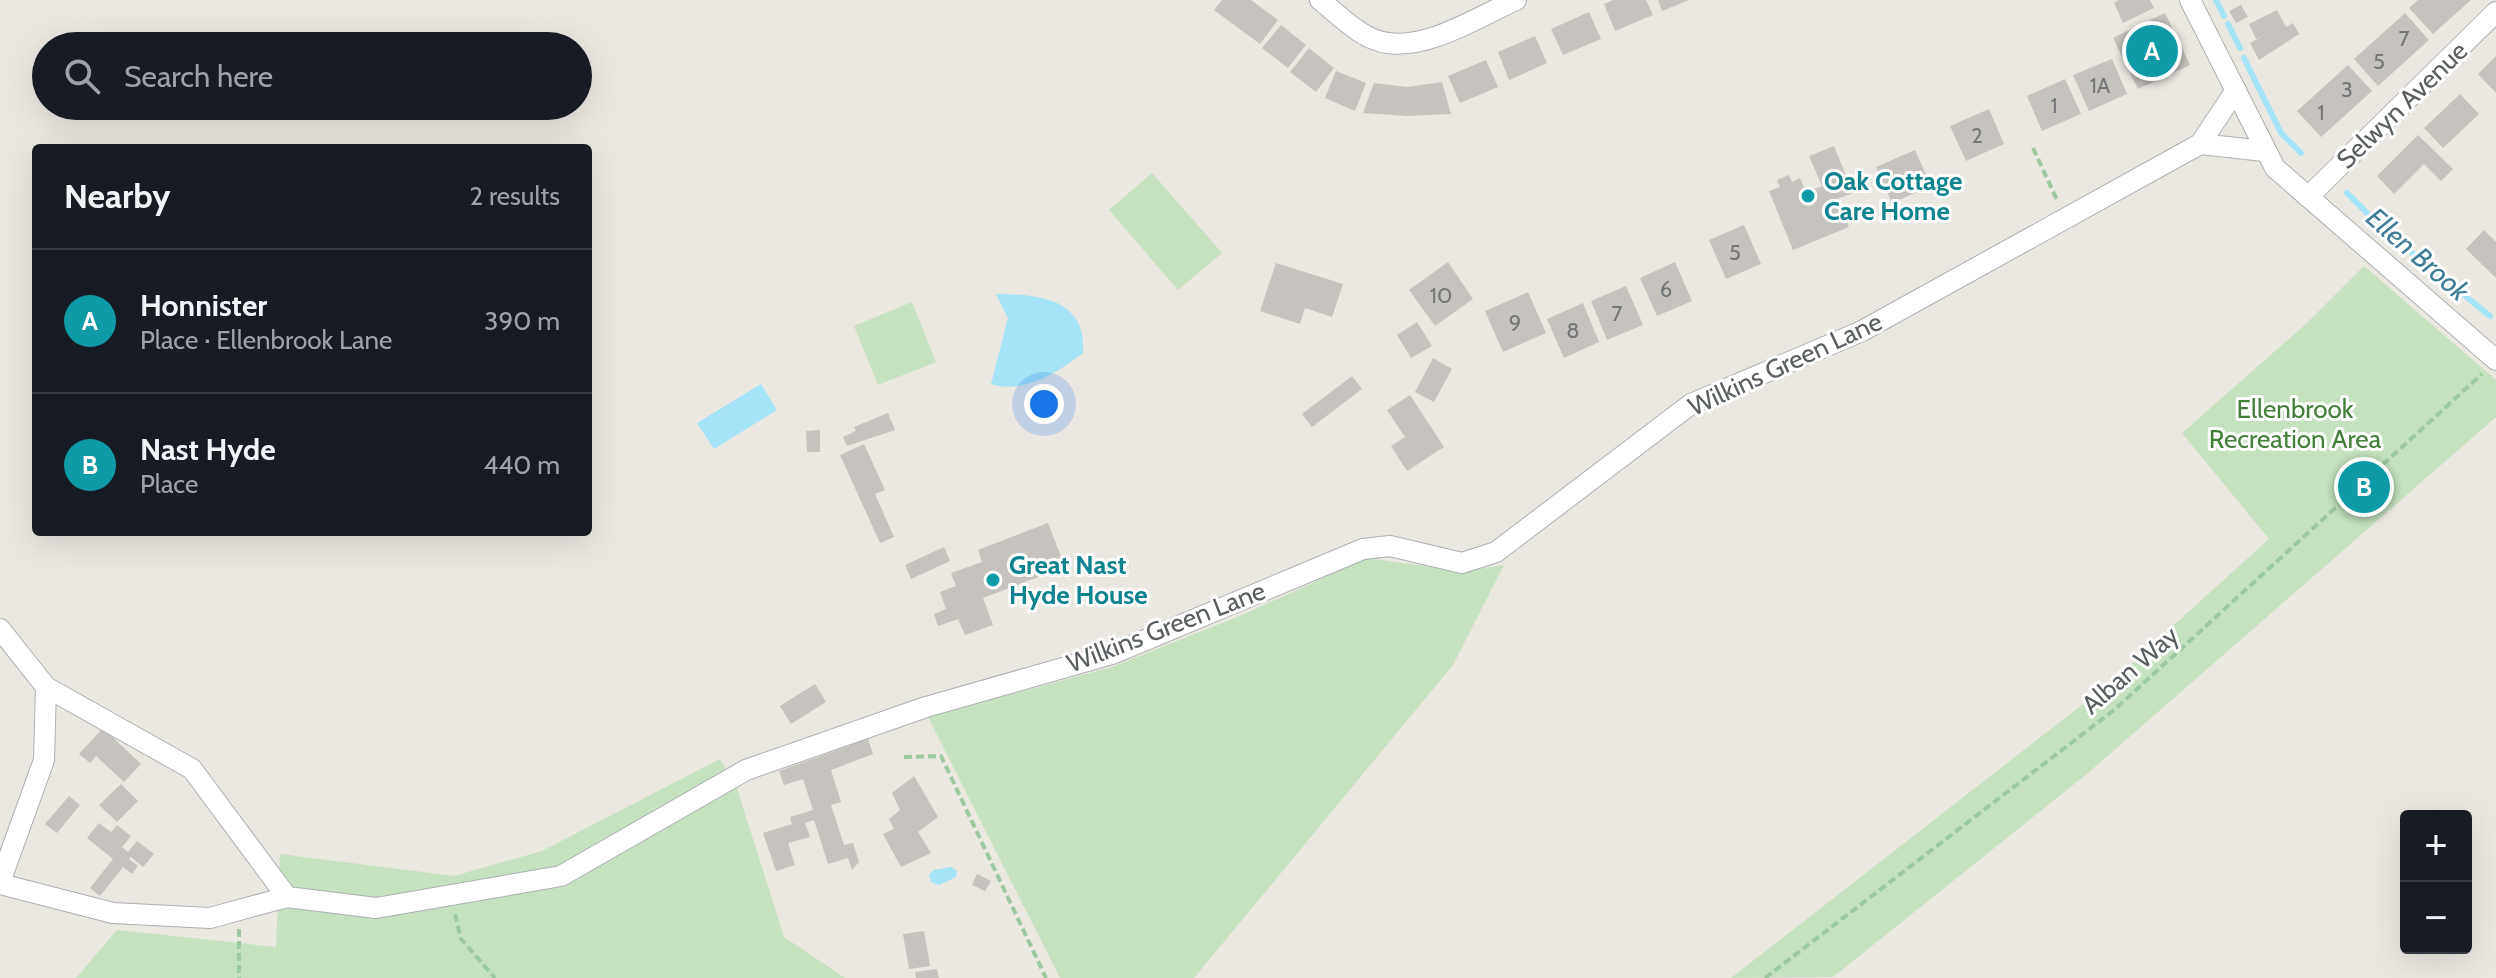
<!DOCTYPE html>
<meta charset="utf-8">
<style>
:root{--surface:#171b24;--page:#242831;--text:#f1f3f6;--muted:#9ea1a6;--line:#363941;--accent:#ea580c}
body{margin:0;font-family:Cabin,sans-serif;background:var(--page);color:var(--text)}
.controls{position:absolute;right:24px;bottom:24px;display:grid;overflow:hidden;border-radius:8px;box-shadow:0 8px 32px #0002}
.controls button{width:72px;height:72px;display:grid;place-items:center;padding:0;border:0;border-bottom:2px solid var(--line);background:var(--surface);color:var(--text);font:40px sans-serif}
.you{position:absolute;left:1044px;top:404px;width:28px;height:28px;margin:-20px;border:6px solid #fff;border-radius:50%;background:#1a73e8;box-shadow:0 0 0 12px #1a73e833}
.badge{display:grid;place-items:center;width:52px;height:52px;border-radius:50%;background:var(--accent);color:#fff;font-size:26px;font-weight:700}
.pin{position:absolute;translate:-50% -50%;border:4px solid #fff;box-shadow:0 2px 8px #0006}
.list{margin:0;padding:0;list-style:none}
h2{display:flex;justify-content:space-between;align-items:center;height:104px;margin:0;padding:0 32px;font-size:34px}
h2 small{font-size:26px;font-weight:400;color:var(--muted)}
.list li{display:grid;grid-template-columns:52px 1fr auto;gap:24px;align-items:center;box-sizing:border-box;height:144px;padding:0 32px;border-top:2px solid var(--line)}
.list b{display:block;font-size:30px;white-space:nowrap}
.list p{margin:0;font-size:26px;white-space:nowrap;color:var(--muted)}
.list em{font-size:26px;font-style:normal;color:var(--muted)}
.icon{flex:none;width:44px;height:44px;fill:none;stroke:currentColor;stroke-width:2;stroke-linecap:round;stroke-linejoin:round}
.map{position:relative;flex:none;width:2496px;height:978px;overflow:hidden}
.search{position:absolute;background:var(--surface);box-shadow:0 8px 32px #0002;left:32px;top:32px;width:560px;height:88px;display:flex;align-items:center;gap:20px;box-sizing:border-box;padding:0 28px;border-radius:44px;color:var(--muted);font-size:30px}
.panel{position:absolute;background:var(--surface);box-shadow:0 8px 32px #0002;left:32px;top:144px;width:560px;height:392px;border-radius:8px}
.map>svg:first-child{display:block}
.green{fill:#c5e1bf}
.water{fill:#a5e3f7}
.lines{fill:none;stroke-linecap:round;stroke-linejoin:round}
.stream{stroke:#a5e3f7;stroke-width:6}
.building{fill:#c6c2be}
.minor-casing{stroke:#acb0b2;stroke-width:22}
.path{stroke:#9dc9a1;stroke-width:4;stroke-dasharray:8 4;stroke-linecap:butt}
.minor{stroke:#fff;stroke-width:20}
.culture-dot{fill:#0f9aa8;stroke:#fff;stroke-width:3}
.labels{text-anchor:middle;stroke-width:6;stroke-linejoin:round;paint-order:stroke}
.number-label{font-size:22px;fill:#747778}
.street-label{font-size:26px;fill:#595e60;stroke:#fff}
.culture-label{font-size:26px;font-weight:bold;fill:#0d838f;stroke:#fff;text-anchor:start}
.park-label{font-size:26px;fill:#447e3b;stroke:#fff}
.water-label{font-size:28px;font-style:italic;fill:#3f7a96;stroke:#fff}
</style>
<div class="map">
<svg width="2496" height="978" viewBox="0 0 2496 978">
<rect width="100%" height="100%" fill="#ebe7e1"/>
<g class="green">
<polygon points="1152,173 1222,253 1178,290 1109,210"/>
<polygon points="2364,266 2496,380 2496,417 2088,773 1833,977 1731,978 2110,683 2269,539 2182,433 2306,324"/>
<polygon points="912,302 936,362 878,385 854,326"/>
<polygon points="1367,558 1460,571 1504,565 1453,665 1194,978 1060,978 928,717 1112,667 1242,615"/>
<polygon points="720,759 736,785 784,937 845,978 76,978 117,930 276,947 280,854 454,876 542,851"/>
</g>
<g class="water">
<path d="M 996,294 C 1039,294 1087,299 1083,353 C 1057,373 1024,394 991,384 L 1008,318 Z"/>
<polygon points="761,384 777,410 714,449 697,423"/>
<polygon points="951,867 957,871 956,877 939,885 931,882 929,875 934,870"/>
</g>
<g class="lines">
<g class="stream">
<polyline points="2216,0 2224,16"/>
<polyline points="2228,24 2240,48"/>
<polyline points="2244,58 2281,133 2301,153"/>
<polyline points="2347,193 2385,231 2490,316"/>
</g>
</g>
<g class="building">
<polygon points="1222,0 1251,0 1278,20 1260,44 1214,10"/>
<polygon points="1613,0 1646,0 1653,15 1615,31 1604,4"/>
<polygon points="1658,0 1689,0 1662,11"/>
<polygon points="2119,0 2150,0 2154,8 2123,23 2114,3"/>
<polygon points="2418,0 2471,0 2433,34 2409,8"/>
<polygon points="2241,5 2248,17 2236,23 2229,11"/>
<polygon points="2277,10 2286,27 2293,23 2299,34 2259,60 2250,43 2265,35 2256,39 2249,24"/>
<polygon points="1589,12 1601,39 1563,55 1551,29"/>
<polygon points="2165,13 2190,65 2138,89 2113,38"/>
<polygon points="2405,13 2429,40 2378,86 2354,59"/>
<polygon points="1281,25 1306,45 1288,68 1262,48"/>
<polygon points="1535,36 1547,63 1509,80 1498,52"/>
<polygon points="1309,48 1334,68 1316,92 1290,72"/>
<polygon points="2496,56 2496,93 2478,74"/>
<polygon points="2112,59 2127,94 2089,111 2073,75"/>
<polygon points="1486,60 1498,87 1460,103 1448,76"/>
<polygon points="2348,65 2372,91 2321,137 2297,111"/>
<polygon points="1336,71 1366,83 1355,111 1325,98"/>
<polygon points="2065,79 2081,114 2042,131 2027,96"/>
<polygon points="1442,82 1451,114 1407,116 1363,113 1374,83 1407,87"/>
<polygon points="2460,94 2479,114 2443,148 2424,128"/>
<polygon points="1989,109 2004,144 1966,161 1950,126"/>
<polygon points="2418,135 2453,169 2441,181 2424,164 2394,194 2377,176"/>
<polygon points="1834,146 1853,193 1837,199 1849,227 1793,250 1769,191 1780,187 1777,180 1789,175 1792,182 1800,178 1806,193 1822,186 1809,156"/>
<polygon points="1915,150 1931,186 1892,203 1876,167"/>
<polygon points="1744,225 1761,264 1726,279 1709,240"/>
<polygon points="2484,230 2496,242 2496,278 2466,249"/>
<polygon points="1448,262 1473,299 1435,326 1409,290"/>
<polygon points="1675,262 1692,301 1657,316 1640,278"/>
<polygon points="1276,263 1343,284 1332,317 1305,308 1300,324 1260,311"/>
<polygon points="1626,286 1643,325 1607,340 1591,301"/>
<polygon points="1528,292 1546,333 1503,352 1485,311"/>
<polygon points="1583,303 1599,342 1564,358 1547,319"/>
<polygon points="1417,322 1432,346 1411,358 1397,335"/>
<polygon points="1433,358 1452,369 1434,402 1415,392"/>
<polygon points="1352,376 1362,389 1312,427 1302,414"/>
<polygon points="1410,395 1444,447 1407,471 1391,446 1405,437 1387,410"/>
<polygon points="888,413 895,430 847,446 843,437 856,431 854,427"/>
<polygon points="820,430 820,452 807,452 806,431"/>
<polygon points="864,444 885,490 875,494 894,537 880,543 840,455"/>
<polygon points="1048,523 1065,567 983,598 993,625 965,635 958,619 938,626 934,614 946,609 940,592 956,586 951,573 982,562 978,550"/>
<polygon points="944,547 950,561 911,579 905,565"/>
<polygon points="815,684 826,702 791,724 780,706"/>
<polygon points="103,728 141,764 124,782 96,756 90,763 79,754"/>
<polygon points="868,739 873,754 831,770 841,802 831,805 844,845 853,843 859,862 852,870 848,858 828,864 814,820 805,823 810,837 788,843 795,865 776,871 763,833 792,824 790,817 813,810 803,779 784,785 779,771"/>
<polygon points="914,776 938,817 918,832 931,853 901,867 883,834 894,829 889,819 900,810 892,793"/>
<polygon points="121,784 138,801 117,822 99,805"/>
<polygon points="69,796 80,805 57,833 45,824"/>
<polygon points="99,823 111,832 117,825 131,836 122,847 128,852 137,841 154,854 143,867 131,857 129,859 138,866 132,874 123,867 100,896 90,888 113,859 87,838"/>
<polygon points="977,874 991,881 985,891 972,885"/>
<polygon points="924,931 930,966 909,969 903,934"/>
<polygon points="937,969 939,978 916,978 915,972"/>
</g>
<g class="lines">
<defs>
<g id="minor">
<path d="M 1320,0 C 1340,16 1362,40 1388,43 C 1430,49 1479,16 1516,0"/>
<polyline points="2190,0 2275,168 2496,360"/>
<polyline points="2200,144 2264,151"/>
<polyline points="2308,197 2496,12"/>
<polyline points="0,629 46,687 192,769 287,897 376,908 561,876 746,770 926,707 1112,654 1363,549 1390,546 1462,563 1496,552 1691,404 1862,331 2200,144 2236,90"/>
<polyline points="0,882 44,760 46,687"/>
<polyline points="0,884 113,913 210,918 287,897"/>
</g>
</defs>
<use href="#minor" class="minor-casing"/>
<g class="path">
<polyline points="2033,148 2057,200"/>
<polyline points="904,757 941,756 1046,978"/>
<polyline points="455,914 461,939 495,978"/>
<polyline points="239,929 239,978"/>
<polyline points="1765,978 2114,710 2482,374"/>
</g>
<use href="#minor" class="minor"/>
</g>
<g class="culture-dot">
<circle cx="1808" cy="196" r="8"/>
<circle cx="993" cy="580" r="8"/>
</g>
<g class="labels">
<g class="number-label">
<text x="2404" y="46">7</text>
<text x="2379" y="69">5</text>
<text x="2100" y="93">1A</text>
<text x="2347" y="97">3</text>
<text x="2054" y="113">1</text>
<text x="2321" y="120">1</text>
<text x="1977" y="143">2</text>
<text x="1735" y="260">5</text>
<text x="1666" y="297">6</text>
<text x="1441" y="303">10</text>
<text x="1617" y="321">7</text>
<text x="1515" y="330">9</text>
<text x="1573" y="338">8</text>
</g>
<g class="street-label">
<text transform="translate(2402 105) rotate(-44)" y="9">Selwyn Avenue</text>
<text transform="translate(1785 364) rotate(-25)" y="9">Wilkins Green Lane</text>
<text transform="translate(1166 627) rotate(-21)" y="9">Wilkins Green Lane</text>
<text transform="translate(2130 670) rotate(-41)" y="9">Alban Way</text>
</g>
<g class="culture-label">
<text x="1824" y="190">Oak Cottage<tspan x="1824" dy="30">Care Home</tspan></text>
<text x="1009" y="574">Great Nast<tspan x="1009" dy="30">Hyde House</tspan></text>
</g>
<g class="park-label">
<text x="2295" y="418">Ellenbrook<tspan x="2295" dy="30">Recreation Area</tspan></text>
</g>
<g class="water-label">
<text transform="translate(2418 254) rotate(41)" y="10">Ellen Brook</text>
</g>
</g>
</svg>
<div class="controls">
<button>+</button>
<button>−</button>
</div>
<div class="you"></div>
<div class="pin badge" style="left:2152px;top:51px;background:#0f9aa8">A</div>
<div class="pin badge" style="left:2364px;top:487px;background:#0f9aa8">B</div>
<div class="search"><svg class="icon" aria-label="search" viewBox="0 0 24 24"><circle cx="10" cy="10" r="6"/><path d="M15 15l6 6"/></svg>Search here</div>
<section class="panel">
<h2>Nearby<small>2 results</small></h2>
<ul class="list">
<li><span class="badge" style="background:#0f9aa8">A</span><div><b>Honnister</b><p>Place · Ellenbrook Lane</p></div><em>390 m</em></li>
<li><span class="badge" style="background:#0f9aa8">B</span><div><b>Nast Hyde</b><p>Place</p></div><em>440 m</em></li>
</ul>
</section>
</div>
